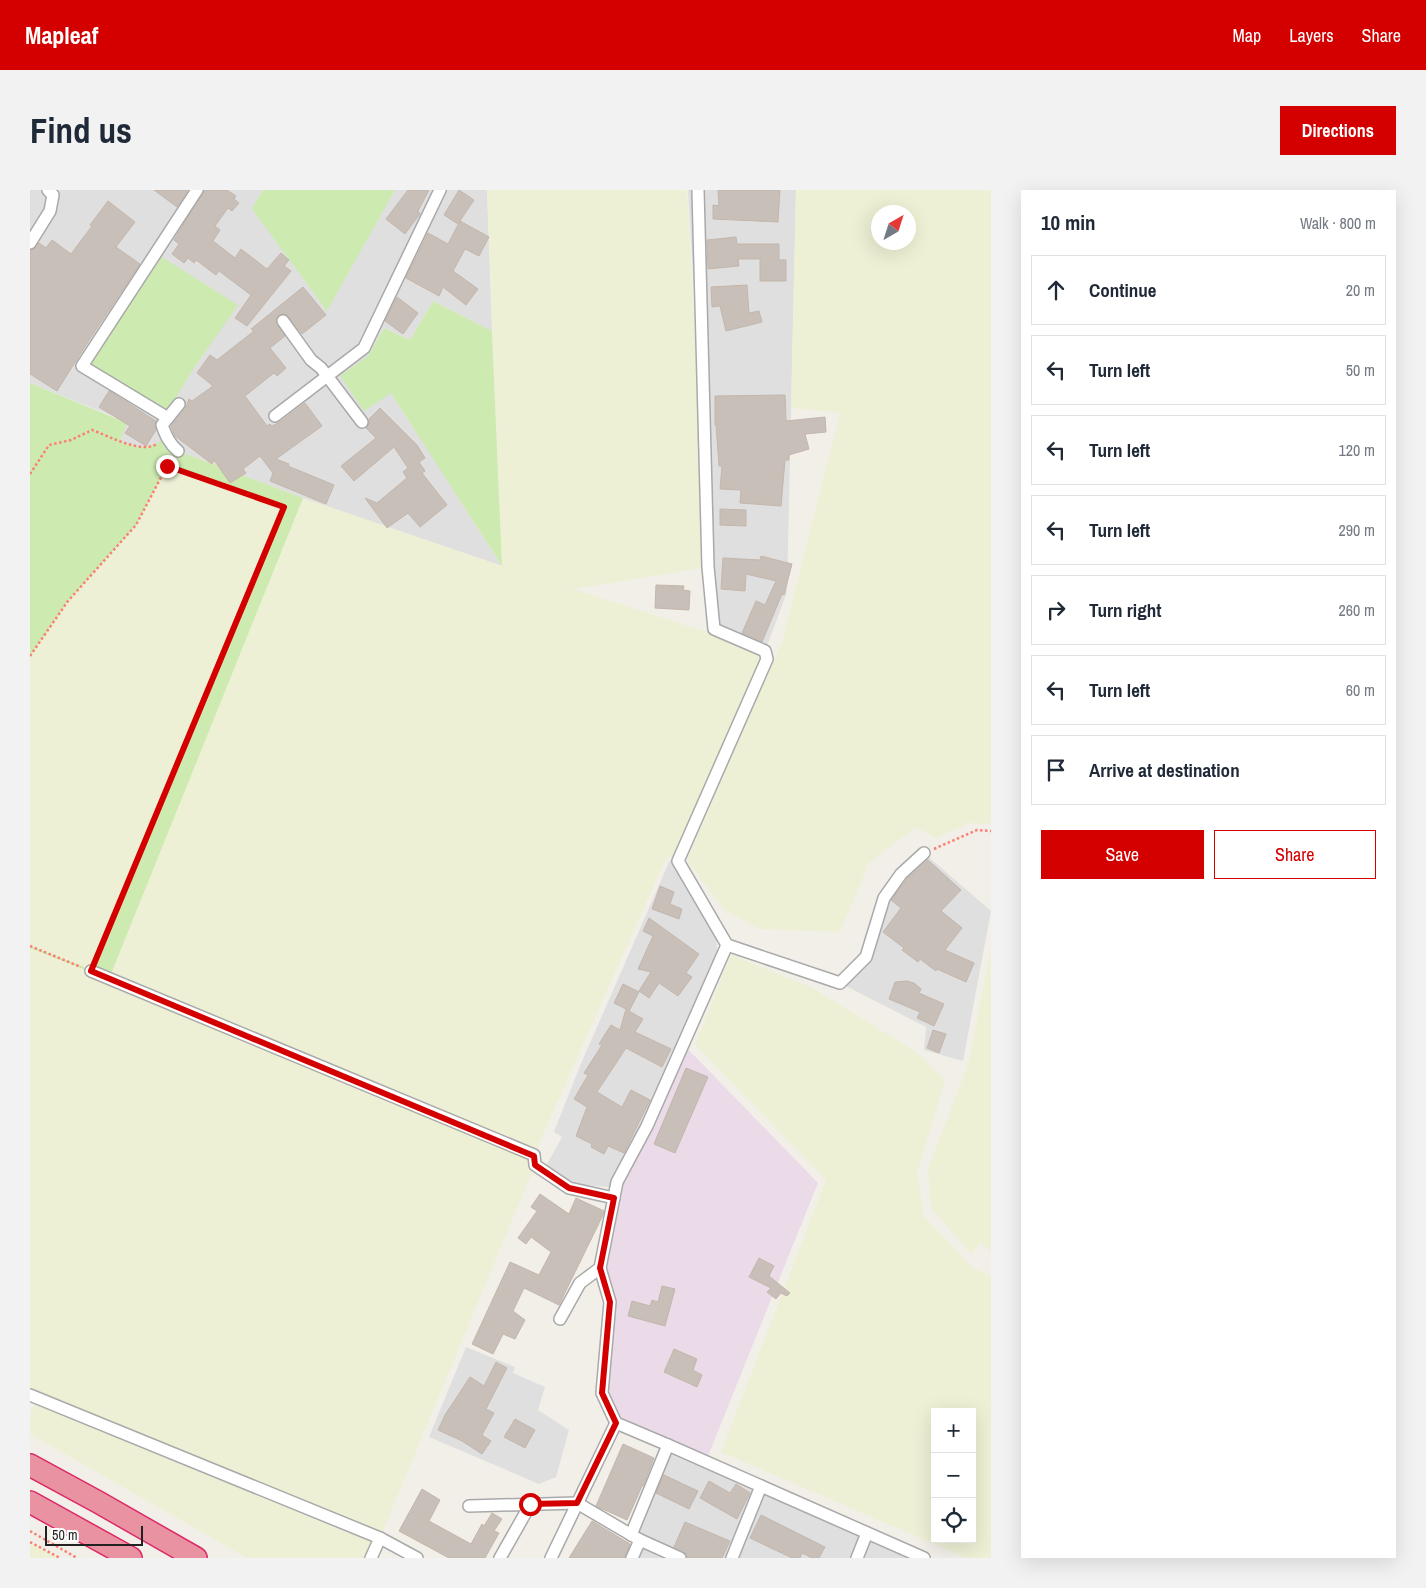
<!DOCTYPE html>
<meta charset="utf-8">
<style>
:root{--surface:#fff;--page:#f2f2f3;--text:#1f2937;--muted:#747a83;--line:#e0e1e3;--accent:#d40000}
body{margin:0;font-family:"Archivo Narrow",sans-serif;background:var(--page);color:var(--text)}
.controls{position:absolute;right:15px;bottom:15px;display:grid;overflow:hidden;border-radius:0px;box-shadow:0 5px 20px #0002}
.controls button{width:45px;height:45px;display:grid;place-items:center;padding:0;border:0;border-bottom:1px solid var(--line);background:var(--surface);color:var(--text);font:25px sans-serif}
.compass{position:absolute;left:841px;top:15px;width:45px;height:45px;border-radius:50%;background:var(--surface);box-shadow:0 5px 20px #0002;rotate:39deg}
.scale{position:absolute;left:15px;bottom:12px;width:98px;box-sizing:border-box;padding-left:5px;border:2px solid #222;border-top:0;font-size:14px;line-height:18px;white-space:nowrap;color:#222;-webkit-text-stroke:4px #fff;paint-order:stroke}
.stop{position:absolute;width:15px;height:15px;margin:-11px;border:4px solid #d40000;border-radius:50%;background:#fff}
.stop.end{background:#d40000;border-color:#fff;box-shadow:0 1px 5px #0008}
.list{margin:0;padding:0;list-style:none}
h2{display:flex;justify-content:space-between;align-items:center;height:65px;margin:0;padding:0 20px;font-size:21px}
h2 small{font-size:16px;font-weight:400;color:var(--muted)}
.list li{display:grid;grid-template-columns:32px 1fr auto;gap:15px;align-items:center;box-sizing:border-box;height:70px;margin:0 10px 10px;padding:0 10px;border:1px solid var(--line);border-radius:0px}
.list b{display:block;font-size:19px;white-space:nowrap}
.list em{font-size:16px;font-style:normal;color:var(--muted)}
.actions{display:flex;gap:10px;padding:15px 20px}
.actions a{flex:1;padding:11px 0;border:1px solid var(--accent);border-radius:0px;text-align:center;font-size:18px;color:var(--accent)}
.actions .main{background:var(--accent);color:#fff}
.icon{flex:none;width:28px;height:28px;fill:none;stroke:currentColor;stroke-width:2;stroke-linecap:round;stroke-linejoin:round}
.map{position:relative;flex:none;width:961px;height:1368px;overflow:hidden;border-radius:0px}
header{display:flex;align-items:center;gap:30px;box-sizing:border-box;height:70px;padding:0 25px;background:var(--accent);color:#fff}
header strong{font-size:24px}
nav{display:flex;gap:28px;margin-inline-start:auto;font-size:18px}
.intro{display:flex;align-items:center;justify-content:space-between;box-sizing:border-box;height:120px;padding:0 30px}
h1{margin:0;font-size:35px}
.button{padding:12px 22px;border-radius:0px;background:var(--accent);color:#fff;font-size:18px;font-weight:700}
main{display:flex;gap:30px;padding:0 30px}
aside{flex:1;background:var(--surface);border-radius:0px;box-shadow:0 5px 20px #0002}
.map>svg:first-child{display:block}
.residential{fill:#e0dfdf}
.industrial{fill:#ebdbe8}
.farmland{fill:#eef0d5;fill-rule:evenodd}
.grass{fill:#cdebb0}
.building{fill:#c7bfb8;stroke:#c4b6ab}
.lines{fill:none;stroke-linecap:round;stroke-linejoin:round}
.street-casing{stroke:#a9a9a9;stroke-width:14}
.highway-casing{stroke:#dc2a67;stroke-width:24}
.path{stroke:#fa8072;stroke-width:2.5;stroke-dasharray:2.5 2.5;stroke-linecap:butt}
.street{stroke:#fff;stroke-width:11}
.highway{stroke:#e892a2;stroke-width:21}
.route{stroke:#d40000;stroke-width:6}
</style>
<header>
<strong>Mapleaf</strong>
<nav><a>Map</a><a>Layers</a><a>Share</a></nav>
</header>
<div class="intro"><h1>Find us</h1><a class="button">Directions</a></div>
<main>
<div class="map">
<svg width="961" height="1368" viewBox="0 0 961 1368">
<rect width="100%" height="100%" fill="#f2efe9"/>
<g class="residential">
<polygon points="0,0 457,0 462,141 403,111 380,150 354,138 338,166 472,376 273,308 148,261 124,256 108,258 89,250 97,232 0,193"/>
<polygon points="658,0 766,0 757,402 735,461 684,439"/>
<polygon points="894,663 961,721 933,871 894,860 896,837 810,793 836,767 854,708"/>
<polygon points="640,670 686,744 687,761 595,970 579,997 551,995 527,985 516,976 532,947 524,942 550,876"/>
<polygon points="436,1157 485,1177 483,1183 515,1197 508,1220 539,1240 526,1287 509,1294 399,1247"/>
<polygon points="639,1264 733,1303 884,1368 609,1368 618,1348 608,1343"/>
</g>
<polygon class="industrial" points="653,854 788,993 676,1271 586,1233 572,1203 580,1112 570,1078 587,992"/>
<g class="farmland">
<polygon points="457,0 657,0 678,377 544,399 735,461 648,671 637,666 504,965 505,975 350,1348 0,1205 0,758 79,788 273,308 472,376"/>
<path d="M 766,0 L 961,0 L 961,634 L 940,633 L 906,648 L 886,637 L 839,673 L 810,742 L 729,739 L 693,719 L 657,670 L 752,452 L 810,223 L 761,218 ZM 848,22 L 878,22 L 878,52 L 848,52 Z"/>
<polygon points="137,276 254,317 61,781 0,756 0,466 38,411 106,335"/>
<polygon points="961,757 961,1061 950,1053 941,1064 901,1018 898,978 938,875"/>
<path d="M 701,765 L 781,797 L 885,861 L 915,891 L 887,983 L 894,1026 L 943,1078 L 961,1086 L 961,1368 L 937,1368 L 691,1262 L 796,990 L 665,854 ZM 905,1222 L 942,1222 L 942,1349 L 905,1349 Z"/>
<polygon points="8,1215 14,1215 317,1343 329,1343 339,1348 340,1354 335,1368 217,1368 0,1244 0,1226 3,1217"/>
<polygon points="0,1352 30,1368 0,1368"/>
</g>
<g class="grass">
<polygon points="233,0 365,0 297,121 222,19"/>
<polygon points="132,67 208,115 164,178 137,222 59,175"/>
<polygon points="403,111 462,141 472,376 361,203 334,221 310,186 338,166 354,138 380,150"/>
<path d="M 0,193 L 97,233 L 90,251 C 110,258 118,261 136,247 L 148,261 L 273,308 L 79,789 L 0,758 L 0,756 L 61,780 L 253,317 L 137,276 L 106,335 L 38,411 L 0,466 Z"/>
</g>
<g class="building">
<polygon points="124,0 158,0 147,17"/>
<polygon points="174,0 197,0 206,6 204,9 209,13 202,21 198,18 185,36 190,40 183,51 205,68 211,59 237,79 251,63 259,70 254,76 261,81 217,136 205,128 221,105 189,81 186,85 166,70 164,73 158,68 154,73 142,64 149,54 144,50"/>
<polygon points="378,0 399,0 388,21 390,24 375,44 356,29"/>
<polygon points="429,0 444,10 428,34 414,25"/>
<polygon points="688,0 750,0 748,32 683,29 683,15 689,16"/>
<polygon points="78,11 105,32 86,57 110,74 59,150 27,201 0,184 0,60 4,59 9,53 16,58 22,50 41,64 62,36 60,35"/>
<polygon points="430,31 459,47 449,66 435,59 423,81 448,99 436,115 413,97 409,106 376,88 398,43 418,54"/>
<polygon points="706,47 707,54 749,54 749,70 756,70 756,91 730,91 730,69 708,69 709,76 678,79 677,50"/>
<polygon points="717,95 719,123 729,121 732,132 696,141 690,116 682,117 681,97"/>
<polygon points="273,97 296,125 272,144 256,124 248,125 246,132 255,146 240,158 256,178 247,186 244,183 215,206 237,236 240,234 242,236 250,232 275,213 292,236 246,269 259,274 258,276 304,295 296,314 240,291 243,283 230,266 213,279 216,283 200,293 184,270 182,274 145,246 141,236 155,219 159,209 162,211 183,196 167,183 180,165 187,170 224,141 221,139"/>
<polygon points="367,107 388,123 373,144 355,131"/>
<polygon points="79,201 126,231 126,240 116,256 95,243 100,236 69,217"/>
<polygon points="755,205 756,231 795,227 796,242 775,244 779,259 759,265 759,270 755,270 751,316 710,313 711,300 690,299 692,276 689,276 686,235 685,235 685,206"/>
<polygon points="350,218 387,255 395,268 389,272 395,281 392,283 417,315 390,337 378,323 357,338 335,308 347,313 377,288 373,282 378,278 364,257 324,291 311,276 346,248 336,238 339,234 339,229"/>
<polygon points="690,319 716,320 716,336 690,335"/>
<polygon points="731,366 762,374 754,405 752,404 732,452 712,443 726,411 735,415 746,391 716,384 715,401 691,399 693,368 730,370"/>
<polygon points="626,395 654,396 653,400 660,401 659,420 625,418"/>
<polygon points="898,670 931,700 911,721 932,738 915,760 944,773 936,792 907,779 906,781 890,769 888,772 872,760 874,758 853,742 871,718 861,710 877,689"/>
<polygon points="630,696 644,702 640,714 652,719 649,729 622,719"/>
<polygon points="619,728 669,764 656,783 662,787 648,806 629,793 619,808 609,801 621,782 608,779 623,746 613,741"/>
<polygon points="877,791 884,793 891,799 889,803 914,814 904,836 887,828 890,822 859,809 865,792"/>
<polygon points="593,794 609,802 599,821 613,829 605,842 641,859 632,877 596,858 567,902 592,917 601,900 620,910 594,963 578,956 574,964 561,957 562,954 546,946 557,917 544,909 558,885 554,883 572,855 569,854 581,835 590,840 596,819 584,813"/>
<polygon points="903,840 916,844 909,863 897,858"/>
<polygon points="656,878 678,887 645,963 624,954"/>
<polygon points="510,1004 539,1024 546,1008 574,1021 572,1027 529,1115 494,1098 483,1121 495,1130 485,1149 473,1144 463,1164 442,1154 480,1072 509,1085 521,1062 501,1047 496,1054 488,1048 507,1021 501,1017"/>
<polygon points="729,1068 744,1076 739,1086 760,1103 757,1106 751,1103 746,1109 737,1102 741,1098 719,1087"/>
<polygon points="632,1096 645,1099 635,1136 598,1126 602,1111 620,1116 622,1110 628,1112"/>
<polygon points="644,1159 667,1169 663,1180 672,1185 667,1197 634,1182"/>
<polygon points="466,1172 477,1178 456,1219 464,1223 452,1245 461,1251 452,1264 432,1251 408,1240 415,1225 440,1187 454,1196"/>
<polygon points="485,1229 505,1240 495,1258 474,1247"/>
<polygon points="593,1254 624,1268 613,1296 612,1296 597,1330 566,1316"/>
<polygon points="634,1285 668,1301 659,1319 626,1303"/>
<polygon points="679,1291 700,1303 706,1294 720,1303 707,1329 670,1308"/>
<polygon points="392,1299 410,1310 399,1331 441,1354 452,1334 454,1336 462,1323 472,1329 464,1341 469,1343 455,1368 419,1368 369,1341"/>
<polygon points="731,1325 795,1357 789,1368 782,1368 772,1363 770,1368 762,1368 720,1348"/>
<polygon points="562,1331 600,1354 595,1368 539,1368"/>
<polygon points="655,1332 700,1351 692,1368 657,1368 654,1361 644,1357"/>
</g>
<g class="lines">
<defs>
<g id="street">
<polyline points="668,0 678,377 684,439 735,461 737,469 648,671 697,755"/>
<polyline points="0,53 20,21 23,5 18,0"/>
<polyline points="253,131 281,170 291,178 332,232"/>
<polyline points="245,226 334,158 410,0"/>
<polyline points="138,228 52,176 167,0"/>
<path d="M 148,261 C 139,253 136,246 132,235 L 149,214"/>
<polyline points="61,781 504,965 505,975 539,998 584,1008"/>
<polyline points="570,1078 580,1112 572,1203 586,1233 638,1255 894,1368"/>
<polyline points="530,1129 550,1093 570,1078 587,992 617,936 697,755 810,793 836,767 854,708 871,684 894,663"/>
<polyline points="0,1205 350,1348 387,1368"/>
<polyline points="439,1316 547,1313 610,1350 650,1368"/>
<polyline points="601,1345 638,1255"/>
<polyline points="341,1368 350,1348"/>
<polyline points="470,1368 500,1315"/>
<polyline points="521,1368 586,1233"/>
<polyline points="602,1368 610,1350"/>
<polyline points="702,1368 731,1296"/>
<polyline points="827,1368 837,1343"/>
</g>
<g id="highway">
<polyline points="0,1275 68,1312 166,1368"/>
<polyline points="0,1312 101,1368"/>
</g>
</defs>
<use href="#street" class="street-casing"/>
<use href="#highway" class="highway-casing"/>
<g class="path">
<path d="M 0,284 L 19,255 L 41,250 L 62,240 C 79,246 111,264 127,254"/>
<polyline points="0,466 38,411 106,335 137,276 254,317 65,772"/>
<polyline points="904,659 947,640 961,641"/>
<polyline points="0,756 51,777"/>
<polyline points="0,1341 47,1368"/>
<polyline points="0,1352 30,1368"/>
</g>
<use href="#street" class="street"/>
<use href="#highway" class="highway"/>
</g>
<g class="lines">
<polyline class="route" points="137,276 254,317 61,781 504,966 505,975 539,998 584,1008 570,1078 580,1112 572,1203 586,1233 547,1313 500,1314"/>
</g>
</svg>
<div class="controls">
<button>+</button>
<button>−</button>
<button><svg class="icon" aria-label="locate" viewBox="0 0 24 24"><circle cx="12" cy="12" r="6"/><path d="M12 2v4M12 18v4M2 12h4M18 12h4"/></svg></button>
</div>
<svg class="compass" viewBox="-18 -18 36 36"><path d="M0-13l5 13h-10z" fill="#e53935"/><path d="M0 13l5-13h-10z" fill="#747a83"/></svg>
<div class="scale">50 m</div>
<div class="stop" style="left:500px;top:1314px"></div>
<div class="stop end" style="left:137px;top:276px"></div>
</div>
<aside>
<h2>10 min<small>Walk · 800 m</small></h2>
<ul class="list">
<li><svg class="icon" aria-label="ahead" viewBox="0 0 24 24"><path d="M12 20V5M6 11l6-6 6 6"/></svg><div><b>Continue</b></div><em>20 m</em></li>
<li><svg class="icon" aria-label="left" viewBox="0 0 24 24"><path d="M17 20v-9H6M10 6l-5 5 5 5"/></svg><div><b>Turn left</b></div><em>50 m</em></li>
<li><svg class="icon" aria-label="left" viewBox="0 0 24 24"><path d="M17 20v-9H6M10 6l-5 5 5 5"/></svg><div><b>Turn left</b></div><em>120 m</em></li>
<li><svg class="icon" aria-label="left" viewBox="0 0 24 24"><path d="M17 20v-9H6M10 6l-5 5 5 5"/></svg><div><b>Turn left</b></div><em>290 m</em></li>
<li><svg class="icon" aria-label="right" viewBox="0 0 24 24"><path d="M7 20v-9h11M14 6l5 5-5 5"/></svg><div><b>Turn right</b></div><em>260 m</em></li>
<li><svg class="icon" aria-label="left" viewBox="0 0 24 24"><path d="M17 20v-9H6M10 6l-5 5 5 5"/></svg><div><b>Turn left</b></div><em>60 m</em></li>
<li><svg class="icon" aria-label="arrive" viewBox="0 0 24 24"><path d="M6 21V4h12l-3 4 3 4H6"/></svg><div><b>Arrive at destination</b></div></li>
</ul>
<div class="actions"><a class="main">Save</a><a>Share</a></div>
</aside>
</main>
